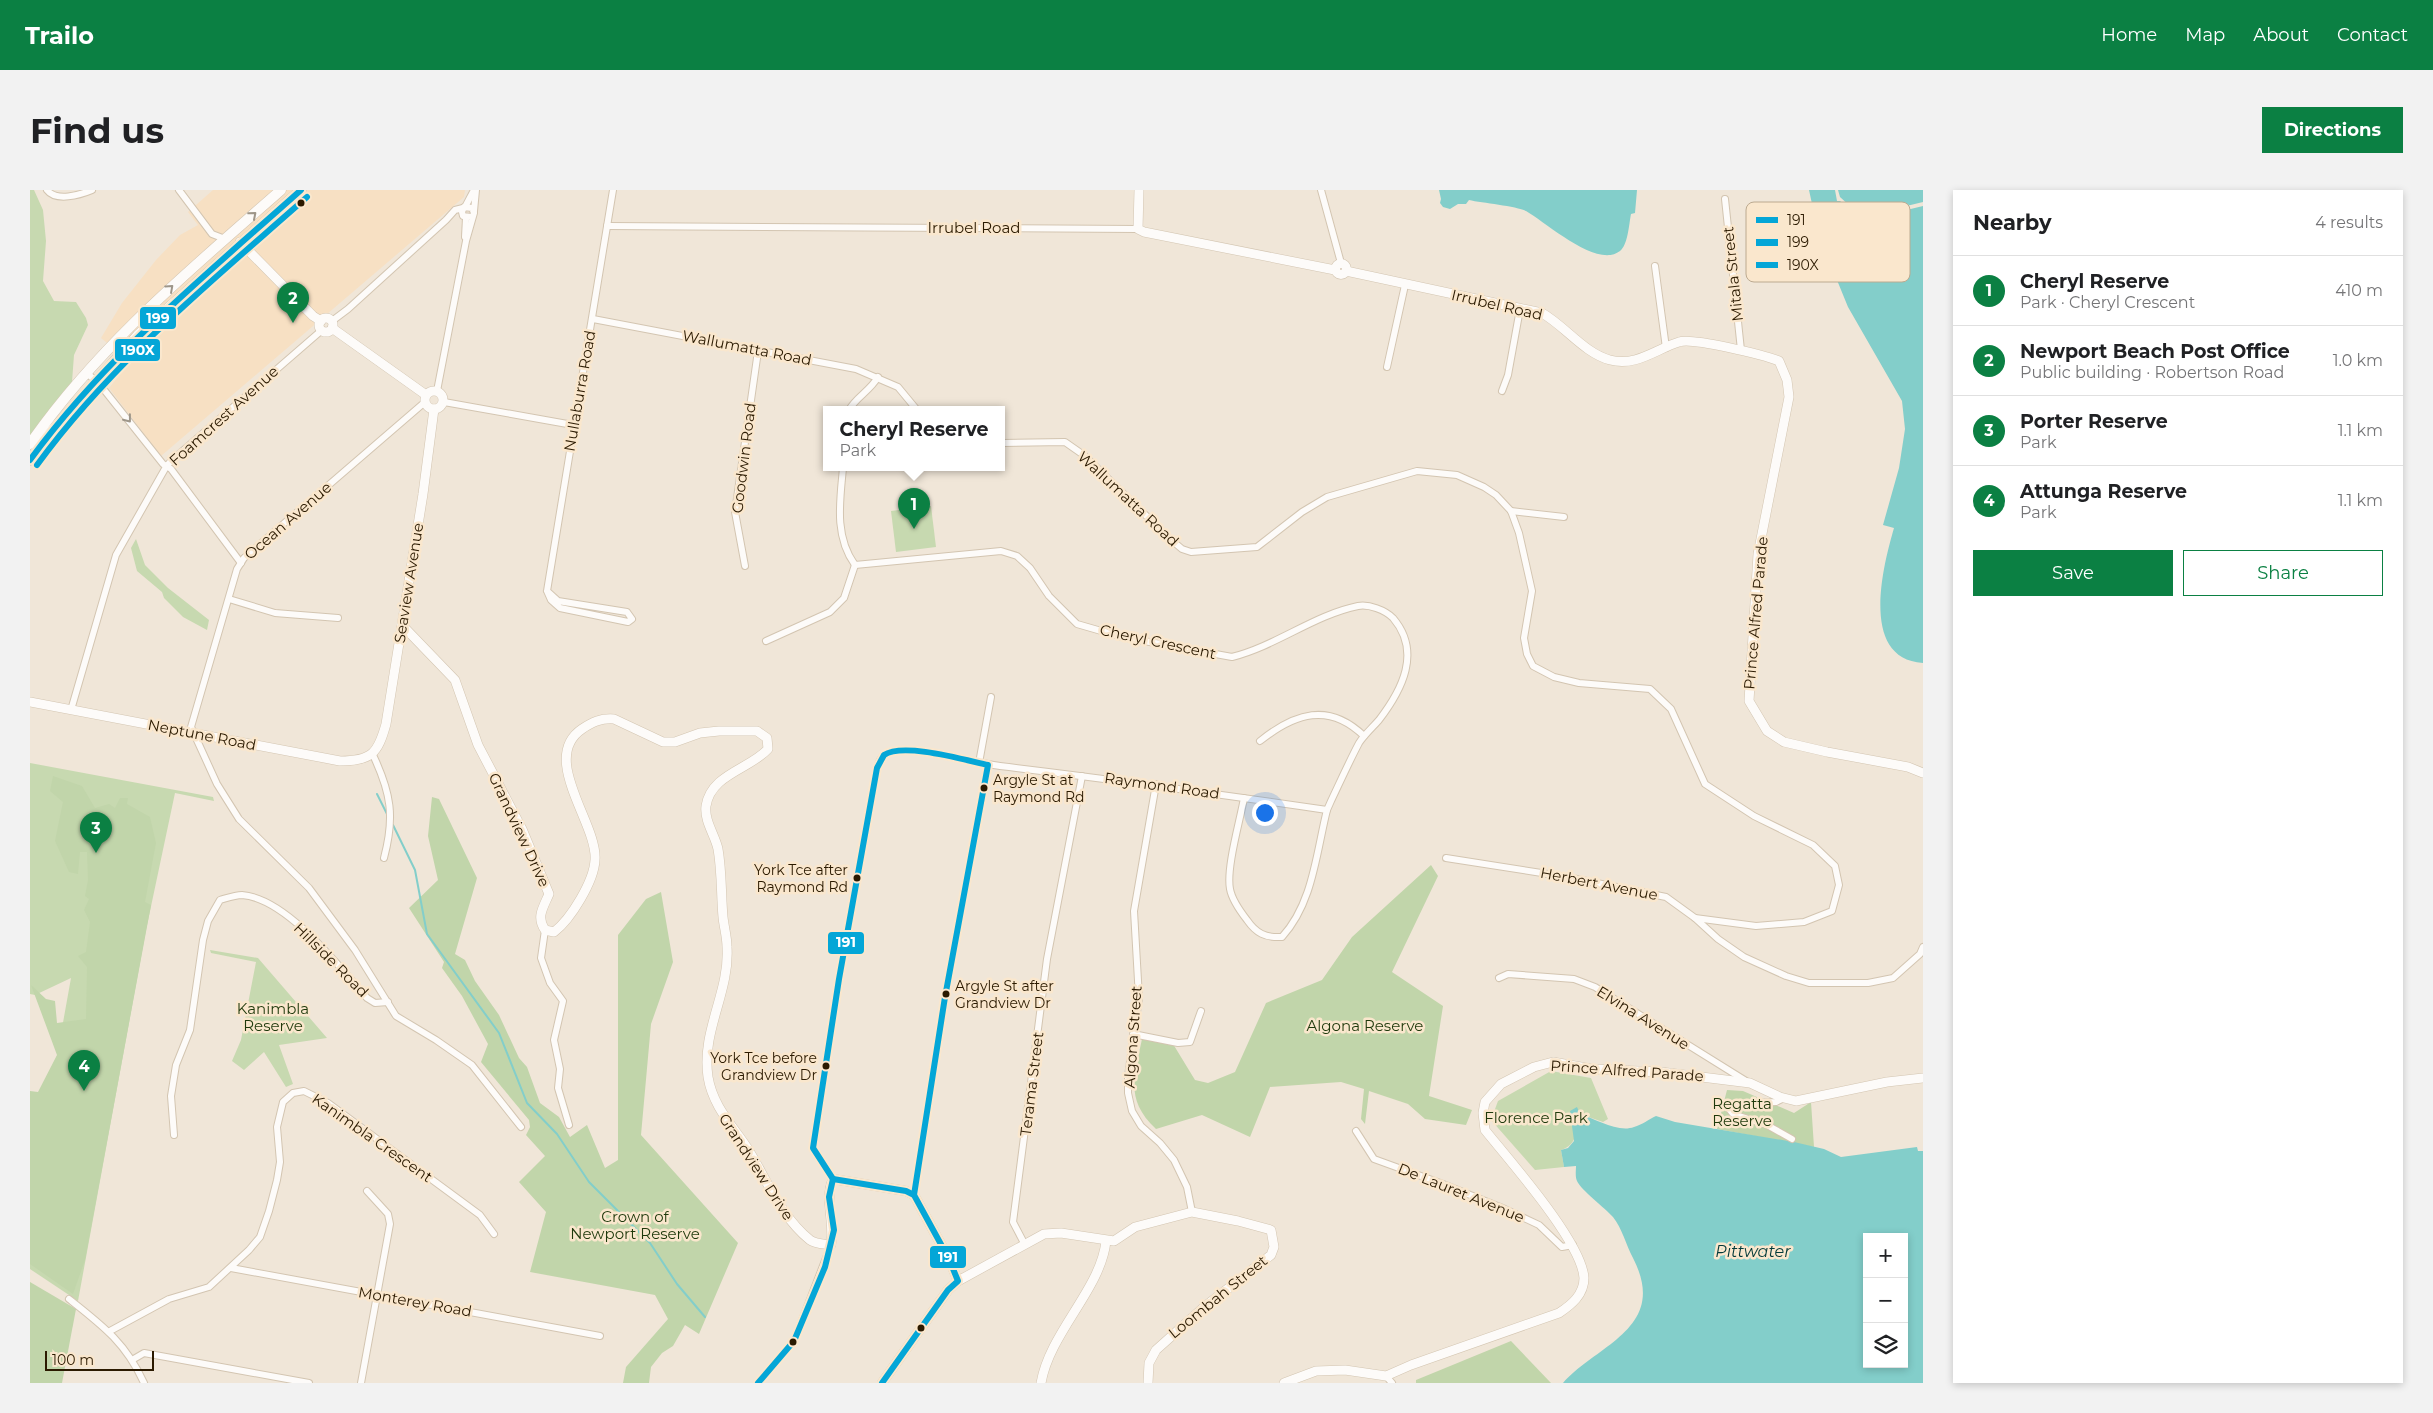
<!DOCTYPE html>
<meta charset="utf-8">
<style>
:root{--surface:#fff;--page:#f2f2f2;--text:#202124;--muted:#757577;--line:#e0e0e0;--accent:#0b8043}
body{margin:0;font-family:Montserrat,sans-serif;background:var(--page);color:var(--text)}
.controls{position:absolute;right:15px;bottom:15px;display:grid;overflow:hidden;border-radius:0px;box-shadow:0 2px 8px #0003}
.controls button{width:45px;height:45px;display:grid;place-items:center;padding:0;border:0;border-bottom:1px solid var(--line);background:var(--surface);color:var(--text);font:25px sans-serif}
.scale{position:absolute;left:15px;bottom:12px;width:109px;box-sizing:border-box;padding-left:5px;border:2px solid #2b1a00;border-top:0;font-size:14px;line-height:18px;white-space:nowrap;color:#2b1a00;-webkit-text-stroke:4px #fae7cd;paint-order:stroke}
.you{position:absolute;left:1234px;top:622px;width:18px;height:18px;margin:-12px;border:4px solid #fff;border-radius:50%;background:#1a73e8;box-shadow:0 0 0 8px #1a73e833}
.badge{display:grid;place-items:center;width:32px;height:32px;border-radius:50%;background:var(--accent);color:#fff;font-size:16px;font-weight:700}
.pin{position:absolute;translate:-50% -41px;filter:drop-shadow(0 1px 2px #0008)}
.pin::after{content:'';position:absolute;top:26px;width:18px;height:15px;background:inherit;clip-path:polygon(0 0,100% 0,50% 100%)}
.popup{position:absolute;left:793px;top:216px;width:182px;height:65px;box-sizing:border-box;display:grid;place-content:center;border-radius:0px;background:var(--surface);filter:drop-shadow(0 1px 4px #0005);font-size:16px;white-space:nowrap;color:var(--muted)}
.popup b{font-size:19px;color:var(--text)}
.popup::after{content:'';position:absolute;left:50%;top:100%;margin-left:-10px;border:10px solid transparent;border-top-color:var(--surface)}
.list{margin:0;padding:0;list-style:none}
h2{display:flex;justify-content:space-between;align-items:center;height:65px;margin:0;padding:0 20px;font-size:21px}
h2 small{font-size:16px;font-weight:400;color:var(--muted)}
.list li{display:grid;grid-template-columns:32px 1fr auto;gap:15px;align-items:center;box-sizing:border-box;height:70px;padding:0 20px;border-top:1px solid var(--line)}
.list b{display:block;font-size:19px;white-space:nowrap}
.list p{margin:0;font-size:16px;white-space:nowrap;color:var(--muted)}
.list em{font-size:16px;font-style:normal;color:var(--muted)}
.actions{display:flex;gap:10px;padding:15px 20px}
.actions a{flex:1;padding:11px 0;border:1px solid var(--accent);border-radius:0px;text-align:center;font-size:18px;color:var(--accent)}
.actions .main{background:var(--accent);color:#fff}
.icon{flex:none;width:28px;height:28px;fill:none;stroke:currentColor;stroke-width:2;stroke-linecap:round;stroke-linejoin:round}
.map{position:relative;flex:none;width:1893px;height:1193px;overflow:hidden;border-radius:0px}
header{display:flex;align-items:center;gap:30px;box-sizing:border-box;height:70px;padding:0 25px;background:var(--accent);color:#fff}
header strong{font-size:24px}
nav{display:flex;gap:28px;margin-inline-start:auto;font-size:18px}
.intro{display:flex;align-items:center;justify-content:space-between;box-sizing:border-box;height:120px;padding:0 30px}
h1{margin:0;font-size:35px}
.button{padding:12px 22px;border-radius:0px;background:var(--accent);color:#fff;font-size:18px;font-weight:700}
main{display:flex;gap:30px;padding:0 30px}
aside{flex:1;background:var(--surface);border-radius:0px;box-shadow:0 2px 8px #0003}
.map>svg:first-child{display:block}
.built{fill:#f7e0c3}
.green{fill:#c7d9b0}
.forest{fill:#c1d5aa}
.water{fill:#83ceca;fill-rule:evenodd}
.pier{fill:#f0e6d8}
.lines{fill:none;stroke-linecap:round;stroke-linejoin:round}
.stream{stroke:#83ceca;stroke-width:2}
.street-casing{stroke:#d3c5b1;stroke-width:8}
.secondary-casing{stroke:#d3c5b1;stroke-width:10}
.primary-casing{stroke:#d3c5b1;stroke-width:11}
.street{stroke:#fdfbf9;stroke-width:6}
.secondary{stroke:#fdfbf9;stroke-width:9}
.primary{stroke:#fdfbf9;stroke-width:10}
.bus-1-casing{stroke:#fae7cd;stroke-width:10}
.bus-2-casing{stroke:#fae7cd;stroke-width:10}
.bus-3-casing{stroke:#fae7cd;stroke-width:10}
.bus-1{stroke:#04a6d7;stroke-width:6}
.bus-2{stroke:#04a6d7;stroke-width:6}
.bus-3{stroke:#04a6d7;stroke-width:6}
.oneway{stroke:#9e9689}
.bus-dot{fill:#2b1a00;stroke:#fae7cd;stroke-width:2}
.labels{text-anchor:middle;stroke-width:5;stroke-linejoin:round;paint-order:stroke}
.bus-label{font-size:14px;fill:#2b1a00;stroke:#fae7cd;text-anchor:start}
.street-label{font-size:15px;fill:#2b1a00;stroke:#fae7cd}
.park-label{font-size:15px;fill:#1e390b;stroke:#fae7cd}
.water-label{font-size:16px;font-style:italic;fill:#013939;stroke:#fae7cd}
.key{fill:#fae7cd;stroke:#bcaa90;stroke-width:1}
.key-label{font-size:14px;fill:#2b1a00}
.line-badge{stroke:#fae7cd;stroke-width:2}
.badge-label{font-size:14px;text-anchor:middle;font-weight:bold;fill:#fff}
</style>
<header>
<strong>Trailo</strong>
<nav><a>Home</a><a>Map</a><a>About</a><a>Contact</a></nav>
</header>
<div class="intro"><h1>Find us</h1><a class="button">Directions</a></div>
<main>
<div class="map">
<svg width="1893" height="1193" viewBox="0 0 1893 1193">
<rect width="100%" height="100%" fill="#f0e6d8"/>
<polygon class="built" points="183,0 435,0 434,7 131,266 79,198 100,172 71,148 92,113 126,70 150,45 168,35 158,22"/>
<g class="green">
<polygon points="0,0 4,0 13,20 16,51 13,91 24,111 46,112 56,128 58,135 44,165 42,192 0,251"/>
<polygon points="901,316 906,357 866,362 861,321"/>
<polygon points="106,349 115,375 138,398 179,430 177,440 153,427 134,408 132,402 107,381 101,358"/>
<polygon points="0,573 183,607 184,611 145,603 116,740 48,1111 0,1079 0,957 27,866 41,788 5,805 0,804"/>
<polygon points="180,760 228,768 297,848 249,855 263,894 256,897 234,862 214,880 202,871 211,850 226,772 181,763"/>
<path d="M 1521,881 L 1561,888 L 1578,929 L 1573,932 L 1550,924 C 1547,938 1548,955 1531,960 L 1534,977 L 1505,980 L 1461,930 L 1468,911 Z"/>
</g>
<g class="forest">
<polygon points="23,586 52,596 65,618 79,614 85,618 90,608 98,608 97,614 120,627 126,653 115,712 121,715 55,1070 43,1104 0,1074 0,901 8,902 27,865 1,795 16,809 25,811 27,833 56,829 57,777 48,766 56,762 60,732 54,720 59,709 55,706 58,690 57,662 50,662 48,684 39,682 25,651 33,612 20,601"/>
<polygon points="402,607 409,609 447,688 425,764 435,770 445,791 469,825 489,868 497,877 510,913 529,927 540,947 557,935 575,978 588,970 588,745 616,709 631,702 643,772 621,834 611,945 708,1053 669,1144 655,1135 643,1156 632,1163 621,1177 619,1193 593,1193 596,1177 638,1129 625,1105 500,1082 516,1022 489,992 515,966 496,945 500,937 499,930 451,872 458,854 432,806 412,778 414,772 379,718 408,690 398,646"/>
<path d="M 1401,675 L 1408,686 L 1362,782 L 1413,816 L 1399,906 L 1442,920 L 1436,935 L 1395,929 L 1378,914 L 1339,901 L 1335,934 L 1331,929 L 1334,899 L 1311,892 L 1240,897 L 1220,947 L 1172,925 L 1126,939 C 1095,910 1104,887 1112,849 L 1140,849 L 1165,890 L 1178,893 L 1205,882 L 1236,813 L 1292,790 L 1322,747 Z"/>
<polygon points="1697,900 1713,901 1764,923 1781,912 1784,957 1687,939"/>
<polygon points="0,1092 46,1119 32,1193 0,1193"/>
<polygon points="1481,1151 1521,1193 1386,1193 1386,1190"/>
</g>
<g class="water">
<path d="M 1409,0 L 1607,0 L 1605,23 L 1601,24 C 1599,34 1598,55 1590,61 C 1567,79 1517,33 1496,21 C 1486,16 1452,13 1439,10 L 1436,14 L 1428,14 L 1420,19 L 1413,17 L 1410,13 L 1411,9 Z"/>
<path d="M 1779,0 L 1893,0 L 1893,473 C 1829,469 1853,376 1864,338 L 1853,335 L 1869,278 L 1875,239 L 1872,211 L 1818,117 L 1789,46 Z"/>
<path d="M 1547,917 L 1550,924 C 1566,929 1588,943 1604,937 C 1612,935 1619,929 1626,926 L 1645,932 L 1764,952 L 1794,959 L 1811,967 L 1887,957 L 1888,961 L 1893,961 L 1893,1193 L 1533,1193 C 1568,1154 1639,1138 1603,1068 C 1596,1055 1592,1038 1583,1027 C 1575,1018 1551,1000 1547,991 C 1545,987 1546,980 1546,976 L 1534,977 L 1531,960 L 1538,958 L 1544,951 L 1540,921 ZM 1837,1047 L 1874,1047 L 1874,1174 L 1837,1174 Z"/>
</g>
<polygon class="pier" points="1805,0 1808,0 1810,7 1821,17 1838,14 1860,20 1893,12 1893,16 1860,24 1836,18 1822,21 1810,11 1807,11"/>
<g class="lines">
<g class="stream">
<polyline points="347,604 357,624"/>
<polyline points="363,635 385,680 397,744 469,843 497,913 527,944 559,992 620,1053 647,1094 675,1127"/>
</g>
<defs>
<g id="street">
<path d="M 17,0 C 26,12 50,5 62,0"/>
<polyline points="149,0 182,44 195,49"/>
<polyline points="1291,0 1311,73"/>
<polyline points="1695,9 1711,160"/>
<polyline points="435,17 444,0"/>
<polyline points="444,21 446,0"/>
<polyline points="577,36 1108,39"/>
<polyline points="435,47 436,28"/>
<polyline points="1625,76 1636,158"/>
<polyline points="563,129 826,179 868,197 887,220"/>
<polyline points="302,131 318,119 416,30 425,20 433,18"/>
<polyline points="1357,177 1375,95"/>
<polyline points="57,183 71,196 133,274 141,279 211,373"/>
<polyline points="407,201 436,51 444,23 442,18 434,17 432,22 433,26 441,27"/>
<polyline points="1472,201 1478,185 1490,119"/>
<polyline points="395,212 214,368 207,379 161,537 187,594 209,629 279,698 325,760 366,826 406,850 442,875 491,937"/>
<polyline points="414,212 543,235"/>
<path d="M 819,220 C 826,207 840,201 848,187"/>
<polyline points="972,253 1035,252 1055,266 1139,348 1152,359 1161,362 1227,357 1272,322 1297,307 1387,281 1427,285 1454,297 1466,305 1481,321 1489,343 1502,401 1494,448 1497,464 1503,476 1524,487 1549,493 1620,499 1641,519 1675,594 1724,626 1783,655 1805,676 1809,695 1802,721 1774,732 1726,736 1665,728"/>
<path d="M 813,278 C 810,311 804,346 825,375 L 971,361 L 987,366 L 1000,378 L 1019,406 L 1047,434 L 1092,447 L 1202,467 C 1246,456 1284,425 1328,416 C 1339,414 1355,420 1363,428 C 1392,462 1372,500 1349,530 C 1342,538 1334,545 1329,553 C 1319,572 1310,592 1301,611 L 1297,620 C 1286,664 1283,713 1252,747 C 1235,748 1226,743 1217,730 C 1210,721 1202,710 1200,699 C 1196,678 1210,631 1214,608"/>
<polyline points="1481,321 1534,327"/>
<polyline points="715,376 705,322 728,161"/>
<polyline points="517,401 528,411 597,422 602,429 598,432 530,418 521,410 517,401 583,0"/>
<polyline points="199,409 245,423 308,428"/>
<polyline points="736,451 800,422 814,408 825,375"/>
<polyline points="41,520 86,365 136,277 141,271 292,140"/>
<path d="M 1230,551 C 1265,523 1299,512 1334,546"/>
<path d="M 343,565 C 361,603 365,627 354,668"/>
<polyline points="949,573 961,507"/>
<polyline points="1126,594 1104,721 1109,808 1098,886 1098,903 1102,921 1111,936 1130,953 1144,970 1157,997 1162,1022"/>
<polyline points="1416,668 1537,687 1636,707 1665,728 1688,749 1714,767 1756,786 1779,793 1838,793 1863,788 1890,764 1893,757"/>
<polyline points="515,740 511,768 520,793 533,811 524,850 530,879 528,898 539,935"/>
<polyline points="1469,788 1478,784 1544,789 1565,797 1716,891"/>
<polyline points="1103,844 1148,853 1160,852 1171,821"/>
<polyline points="1754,908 1746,912 1704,914 1699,919 1703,924 1737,935 1762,949"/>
<polyline points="1326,941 1344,969 1413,994 1475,1019 1509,1035 1532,1057 1543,1055"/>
<path d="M 144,945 L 141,906 L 146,875 L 160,840 L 173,750 L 178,731 L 190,710 C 197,708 205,705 212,705 C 256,708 309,776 337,808 L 345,813 L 358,812"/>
<path d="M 803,989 L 783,958 L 809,789 L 847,578 C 850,568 854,562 865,561 C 895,558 938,572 970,576 C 1079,589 1188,604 1297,620"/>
<polyline points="884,1005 915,807 958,575"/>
<polyline points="994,1053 983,1032 1017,769 1052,586"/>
<polyline points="201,1078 570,1146"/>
<path d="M 39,1109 C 72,1135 96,1153 114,1193"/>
<polyline points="80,1141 139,1109 179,1097 219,1060 230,1047 239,1021 247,990 250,972 247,937 253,912 263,903 274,901 298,913 450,1025 464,1044"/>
<polyline points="102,1170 114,1163 279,1193"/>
<polyline points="1356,1186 1362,1193"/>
<polyline points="331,1193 360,1034 358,1024 337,1001"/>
<polyline points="728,1193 764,1151 801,1055"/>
</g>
<g id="secondary">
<polyline points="1109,0 1108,39 1114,42 1305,80"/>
<polyline points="210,52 283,126 291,131"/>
<circle cx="1311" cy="79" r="5.5"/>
<path d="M 1316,81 L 1512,123 C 1535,136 1554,163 1580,170 C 1606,177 1626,159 1649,152 C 1661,147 1734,165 1749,171 L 1757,190 L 1759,207 L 1728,364 L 1719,511 L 1737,541 L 1754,552 L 1797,562 L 1878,577 L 1893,583"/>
<circle cx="296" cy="135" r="7"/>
<polyline points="302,138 396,205"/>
<circle cx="404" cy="210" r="9"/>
<path d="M 372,435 L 425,490 L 448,555 L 492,639 L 519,704 C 513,718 506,727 515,740 L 524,742 C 541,729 564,691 565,670 C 568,634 509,568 552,539 C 562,532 571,528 584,529 L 633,552 L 645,552 L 670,543 L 689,541 L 727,541 L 737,548 L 738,559 C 720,579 681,584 676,616 C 674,631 685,645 688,659 C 692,682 691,705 693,727 C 694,737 697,747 697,757 C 700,802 671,841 678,887 C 683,917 703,936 718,959 C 737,990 751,1027 780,1050 C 785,1054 795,1054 801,1055 C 805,1032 794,1009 803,989 L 876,1001 L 884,1005 L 919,1069 L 928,1091"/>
<path d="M 0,512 L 310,571 C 342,571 348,563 356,534 L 393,304 L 404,219"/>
<polyline points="852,1193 918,1100 928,1091 1014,1044 1031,1043 1084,1051 1105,1037 1162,1022 1208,1031 1241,1040 1244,1057 1241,1065 1173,1118 1126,1160 1119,1173 1118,1193"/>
<path d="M 1011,1193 C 1020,1142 1071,1099 1076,1051"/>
<path d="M 1254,1193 L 1286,1181 L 1315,1180 L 1356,1186 L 1381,1175 L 1529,1123 C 1541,1115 1554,1105 1554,1088 C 1552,1052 1479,970 1455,940 L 1453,923 L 1455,912 L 1471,894 L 1504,877 L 1523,872 L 1562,879 L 1631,882 L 1720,893 L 1750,907 L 1766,911 L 1857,892 L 1893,888"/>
</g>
<g id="primary">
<path d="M 0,254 C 69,155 161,79 251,0"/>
<polyline points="0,270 19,244 108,145 271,0"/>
</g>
</defs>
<use href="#street" class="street-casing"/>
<use href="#secondary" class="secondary-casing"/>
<use href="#primary" class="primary-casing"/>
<use href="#street" class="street"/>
<use href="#secondary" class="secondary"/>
<use href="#primary" class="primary"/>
<defs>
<g id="bus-1">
<path d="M 803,989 L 783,958 L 809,789 L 847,578 L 854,565 C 873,552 935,570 958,575 L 915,807 L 884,1005"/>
<polyline points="803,989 876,1001 884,1005 919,1069 928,1091 918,1100 852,1193"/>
<polyline points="728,1193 764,1151 795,1077 804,1040 799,1007 803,989"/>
</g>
<path id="bus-2" d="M 0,270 C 76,166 176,85 271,0"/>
<path id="bus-3" d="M 7,275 C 82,172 182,91 277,7"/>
</defs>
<use href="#bus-1" class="bus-1-casing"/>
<use href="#bus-2" class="bus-2-casing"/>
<use href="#bus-3" class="bus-3-casing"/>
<use href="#bus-1" class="bus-1"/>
<use href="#bus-2" class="bus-2"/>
<use href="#bus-3" class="bus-3"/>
</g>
<defs><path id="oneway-chevron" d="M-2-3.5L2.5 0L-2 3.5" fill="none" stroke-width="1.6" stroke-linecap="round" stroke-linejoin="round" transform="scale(1.25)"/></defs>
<g class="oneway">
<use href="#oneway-chevron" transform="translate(223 25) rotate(-41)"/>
<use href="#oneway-chevron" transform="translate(140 98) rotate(-42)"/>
<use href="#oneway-chevron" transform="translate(98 229) rotate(52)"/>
</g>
<g class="bus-dot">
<circle cx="271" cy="13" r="4.5"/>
<circle cx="954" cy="598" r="4.5"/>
<circle cx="827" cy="688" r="4.5"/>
<circle cx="916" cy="804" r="4.5"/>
<circle cx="796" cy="876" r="4.5"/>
<circle cx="891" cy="1138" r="4.5"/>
<circle cx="763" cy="1152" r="4.5"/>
</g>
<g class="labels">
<g class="bus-label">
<text x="963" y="595">Argyle St at<tspan x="963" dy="17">Raymond Rd</tspan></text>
<text x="818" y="685" text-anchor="end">York Tce after<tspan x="818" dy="17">Raymond Rd</tspan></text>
<text x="925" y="801">Argyle St after<tspan x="925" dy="17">Grandview Dr</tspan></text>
<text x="787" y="873" text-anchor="end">York Tce before<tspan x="787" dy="17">Grandview Dr</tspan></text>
</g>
<g class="street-label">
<text x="944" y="43">Irrubel Road</text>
<text transform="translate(1703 84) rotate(-96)" y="5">Mitala Street</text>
<text transform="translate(1467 115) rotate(13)" y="5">Irrubel Road</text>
<text transform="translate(717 158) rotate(11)" y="5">Wallumatta Road</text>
<text transform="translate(550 201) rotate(-80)" y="5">Nullaburra Road</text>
<text transform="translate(194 226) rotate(-42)" y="5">Foamcrest Avenue</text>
<text transform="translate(714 268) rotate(-83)" y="5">Goodwin Road</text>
<text transform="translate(1098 309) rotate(43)" y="5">Wallumatta Road</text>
<text transform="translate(258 331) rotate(-41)" y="5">Ocean Avenue</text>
<text transform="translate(379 393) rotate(-81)" y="5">Seaview Avenue</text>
<text transform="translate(1726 423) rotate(-85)" y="5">Prince Alfred Parade</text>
<text transform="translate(1128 452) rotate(12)" y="5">Cheryl Crescent</text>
<text transform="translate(172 545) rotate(11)" y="5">Neptune Road</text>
<text transform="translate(1132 596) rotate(8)" y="5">Raymond Road</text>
<text transform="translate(489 640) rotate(65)" y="5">Grandview Drive</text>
<text transform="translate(1569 694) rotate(11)" y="5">Herbert Avenue</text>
<text transform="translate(301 770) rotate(45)" y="5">Hillside Road</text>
<text transform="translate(1613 828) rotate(32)" y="5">Elvina Avenue</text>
<text transform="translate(1103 847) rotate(-86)" y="5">Algona Street</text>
<text transform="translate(1597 881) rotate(4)" y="5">Prince Alfred Parade</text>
<text transform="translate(1002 894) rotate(-83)" y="5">Terama Street</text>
<text transform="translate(342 948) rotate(35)" y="5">Kanimbla Crescent</text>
<text transform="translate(726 977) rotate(57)" y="5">Grandview Drive</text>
<text transform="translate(1431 1003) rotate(22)" y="5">De Lauret Avenue</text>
<text transform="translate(1188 1107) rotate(-39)" y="5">Loombah Street</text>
<text transform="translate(385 1112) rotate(10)" y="5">Monterey Road</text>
</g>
<g class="park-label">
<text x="243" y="824">Kanimbla<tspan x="243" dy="17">Reserve</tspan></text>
<text x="1335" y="841">Algona Reserve</text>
<text x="1712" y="919">Regatta<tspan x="1712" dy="17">Reserve</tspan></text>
<text x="1506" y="933">Florence Park</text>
<text x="605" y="1032">Crown of<tspan x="605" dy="17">Newport Reserve</tspan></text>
</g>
<g class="water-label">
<text x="1723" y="1067">Pittwater</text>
</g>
</g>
<rect x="1716" y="12" width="164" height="80" rx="8" class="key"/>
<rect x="1726" y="27" width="22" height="6" fill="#04a6d7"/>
<rect x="1726" y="49" width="22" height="7" fill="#04a6d7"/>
<rect x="1726" y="72" width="22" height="6" fill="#04a6d7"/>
<g class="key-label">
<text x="1757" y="35">191</text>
<text x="1757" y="57">199</text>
<text x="1757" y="80">190X</text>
</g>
<g class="line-badge">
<rect x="109" y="116" width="38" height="24" rx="5" fill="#04a6d7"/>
<rect x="84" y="148" width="47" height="24" rx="5" fill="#04a6d7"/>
<rect x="797" y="741" width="38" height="24" rx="5" fill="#04a6d7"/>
<rect x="899" y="1055" width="38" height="24" rx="5" fill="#04a6d7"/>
</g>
<g class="badge-label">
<text x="128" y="133">199</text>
<text x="108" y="165">190X</text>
<text x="816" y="757">191</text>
<text x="918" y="1072">191</text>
</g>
</svg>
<div class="controls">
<button>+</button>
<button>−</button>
<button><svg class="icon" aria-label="layers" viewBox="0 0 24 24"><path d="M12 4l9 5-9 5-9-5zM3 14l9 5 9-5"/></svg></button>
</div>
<div class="scale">100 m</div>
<div class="you"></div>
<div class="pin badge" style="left:884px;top:339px">1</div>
<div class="popup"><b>Cheryl Reserve</b>Park</div>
<div class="pin badge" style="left:263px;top:133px">2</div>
<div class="pin badge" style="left:66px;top:663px">3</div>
<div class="pin badge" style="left:54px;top:901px">4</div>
</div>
<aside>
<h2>Nearby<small>4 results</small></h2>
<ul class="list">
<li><span class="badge">1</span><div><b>Cheryl Reserve</b><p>Park · Cheryl Crescent</p></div><em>410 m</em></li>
<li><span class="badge">2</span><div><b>Newport Beach Post Office</b><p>Public building · Robertson Road</p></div><em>1.0 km</em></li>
<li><span class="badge">3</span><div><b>Porter Reserve</b><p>Park</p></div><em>1.1 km</em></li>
<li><span class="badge">4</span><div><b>Attunga Reserve</b><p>Park</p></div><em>1.1 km</em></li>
</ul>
<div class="actions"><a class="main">Save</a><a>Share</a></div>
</aside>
</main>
